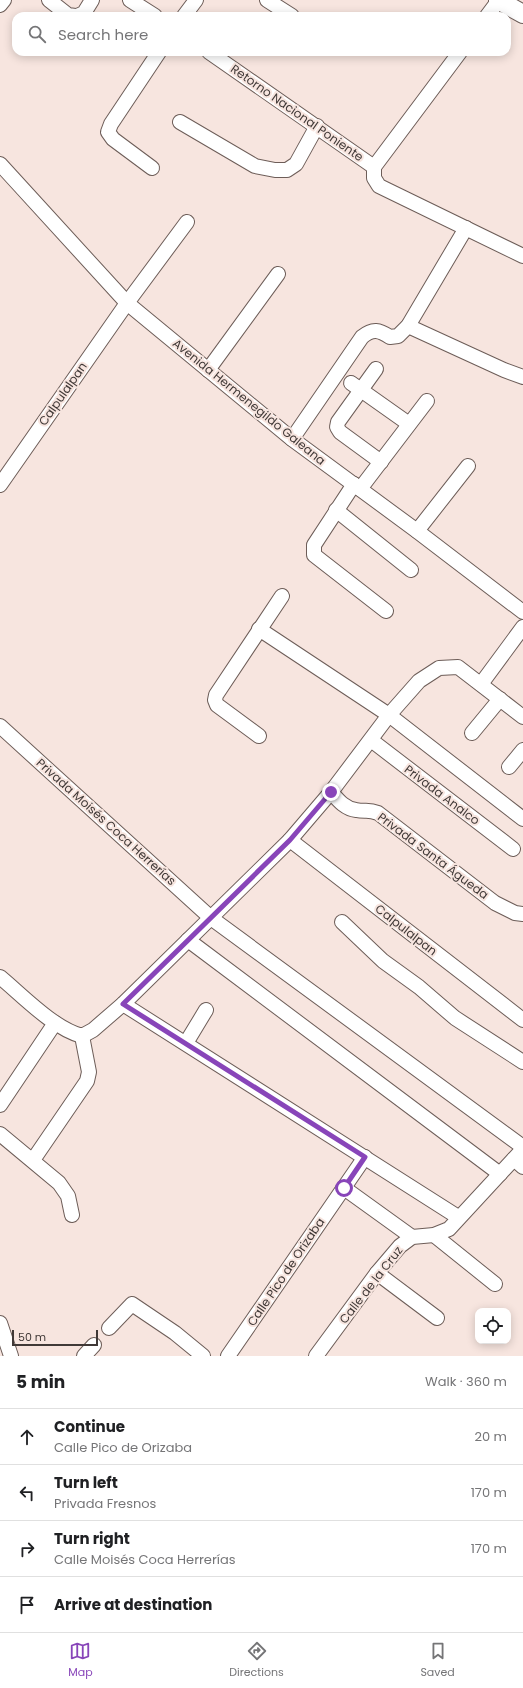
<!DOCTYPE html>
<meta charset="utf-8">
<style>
:root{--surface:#fff;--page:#f6f6f6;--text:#202124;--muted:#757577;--line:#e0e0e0;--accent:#8845b9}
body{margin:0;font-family:Poppins,sans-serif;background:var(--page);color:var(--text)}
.controls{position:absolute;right:12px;bottom:12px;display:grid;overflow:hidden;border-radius:8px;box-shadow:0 2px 10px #0003}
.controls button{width:36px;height:36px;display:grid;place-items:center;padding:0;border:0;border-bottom:1px solid var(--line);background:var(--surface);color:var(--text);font:20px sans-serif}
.scale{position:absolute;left:12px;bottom:10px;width:86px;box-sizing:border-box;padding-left:4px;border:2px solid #403937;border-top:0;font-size:11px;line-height:14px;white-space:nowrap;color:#403937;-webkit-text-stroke:3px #f7e5df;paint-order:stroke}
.stop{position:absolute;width:12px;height:12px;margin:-9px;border:3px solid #8845b9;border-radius:50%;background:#fff}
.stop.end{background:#8845b9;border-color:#fff;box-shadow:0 1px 4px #0008}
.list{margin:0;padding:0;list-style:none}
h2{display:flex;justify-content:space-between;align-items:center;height:52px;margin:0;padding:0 16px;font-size:17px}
h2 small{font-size:13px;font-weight:400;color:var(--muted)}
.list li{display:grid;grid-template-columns:26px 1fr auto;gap:12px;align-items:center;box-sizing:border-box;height:56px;padding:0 16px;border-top:1px solid var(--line)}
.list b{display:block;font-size:15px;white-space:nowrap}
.list p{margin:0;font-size:13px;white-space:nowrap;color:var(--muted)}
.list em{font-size:13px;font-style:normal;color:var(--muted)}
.icon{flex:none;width:22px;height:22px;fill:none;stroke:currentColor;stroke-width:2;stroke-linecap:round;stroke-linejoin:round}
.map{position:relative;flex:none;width:523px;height:1356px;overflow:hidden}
.search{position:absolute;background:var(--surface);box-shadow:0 2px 10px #0003;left:12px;right:12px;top:12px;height:44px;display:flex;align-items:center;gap:10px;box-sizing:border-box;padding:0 14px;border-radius:12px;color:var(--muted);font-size:15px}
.sheet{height:276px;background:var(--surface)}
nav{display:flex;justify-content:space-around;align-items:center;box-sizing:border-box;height:56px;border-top:1px solid var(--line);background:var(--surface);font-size:11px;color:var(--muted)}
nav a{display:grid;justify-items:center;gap:2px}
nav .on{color:var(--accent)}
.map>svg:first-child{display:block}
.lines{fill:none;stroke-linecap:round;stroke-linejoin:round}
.minor-casing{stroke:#6d5d58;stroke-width:16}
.major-casing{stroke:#6d5d58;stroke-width:20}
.minor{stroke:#fff;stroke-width:14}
.major{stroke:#fff;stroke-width:18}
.route{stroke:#8845b9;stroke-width:5}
.labels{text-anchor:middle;stroke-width:4;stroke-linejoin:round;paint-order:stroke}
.street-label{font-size:12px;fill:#403937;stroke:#f7e5df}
</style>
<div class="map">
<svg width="523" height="1356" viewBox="0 0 523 1356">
<rect width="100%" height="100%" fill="#f7e5df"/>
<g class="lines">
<defs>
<g id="minor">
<polyline points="49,0 68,15 75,16"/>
<polyline points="130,0 155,16"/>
<polyline points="267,0 292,16"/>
<polyline points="0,5 4,0"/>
<polyline points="77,16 84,13 92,0"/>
<polyline points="184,16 196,0"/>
<polyline points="487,16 499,0"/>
<polyline points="209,52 374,167"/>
<polyline points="180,122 255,166 275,170 287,170 296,164 317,126"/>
<polyline points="0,164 127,303 292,439 417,531 523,612"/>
<polyline points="374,167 374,178 379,186 523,256"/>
<polyline points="374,167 460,52"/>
<polyline points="152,168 113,139 108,132 111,124 159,52"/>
<polyline points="408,326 504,370 523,377"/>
<polyline points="376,369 338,422 337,427 340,432 381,462"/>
<polyline points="208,370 278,274"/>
<polyline points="351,383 409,424"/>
<path d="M 292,439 L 362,337 C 373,328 379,330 390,337 L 398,336 L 408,326 L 466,228"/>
<polyline points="354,484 314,545 314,555 386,611"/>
<polyline points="0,485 127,303 187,222"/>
<polyline points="360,489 427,401"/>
<polyline points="336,510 411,570"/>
<polyline points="417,531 468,466"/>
<polyline points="259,629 389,715 523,819"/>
<polyline points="481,684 523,627"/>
<polyline points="0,726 211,918 523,1147"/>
<polyline points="472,733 500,699"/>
<polyline points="259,736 217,705 215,700 216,695 282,596"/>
<polyline points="371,740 513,849"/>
<polyline points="509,767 523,750"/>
<path d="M 331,792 C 338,800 345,809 356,810 C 366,812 368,809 378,813 L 495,903 L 515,913 L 523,914"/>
<polyline points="290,840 523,1020"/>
<polyline points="342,922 383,961 419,987 455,1018 523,1062"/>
<polyline points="188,940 500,1174"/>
<path d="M 0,977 C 24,997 53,1028 82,1036 L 93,1030 L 123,1004 L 290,840 L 331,792 L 389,715 L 419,681 L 439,668 L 458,667 L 523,717"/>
<polyline points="123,1004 458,1217"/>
<polyline points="186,1043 206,1010"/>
<polyline points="0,1105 55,1023"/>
<polyline points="0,1134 59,1183 68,1196 72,1215"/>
<polyline points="514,1159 523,1167"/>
<polyline points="33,1160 87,1081 89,1072 82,1036"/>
<polyline points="344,1188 412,1237"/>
<polyline points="434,1235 495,1284"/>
<polyline points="377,1273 437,1318"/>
<polyline points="0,1323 11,1356"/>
<polyline points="109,1328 132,1304 175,1333 203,1356"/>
<polyline points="84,1356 94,1345"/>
<polyline points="228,1356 365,1157"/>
<polyline points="316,1356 377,1273 400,1246 412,1237 434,1235 449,1229 523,1149"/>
</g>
<polyline id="major" points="498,0 523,14"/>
</defs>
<use href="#minor" class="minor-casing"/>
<use href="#major" class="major-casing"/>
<use href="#minor" class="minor"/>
<use href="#major" class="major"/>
</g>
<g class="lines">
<polyline class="route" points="331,792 290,840 123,1004 365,1157 344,1188"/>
</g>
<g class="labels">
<g class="street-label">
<text transform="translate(297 113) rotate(35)" y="4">Retorno Nacional Poniente</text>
<text transform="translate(63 394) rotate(-55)" y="4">Calpulalpan</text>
<text transform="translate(249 402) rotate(39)" y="4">Avenida Hermenegildo Galeana</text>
<text transform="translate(442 795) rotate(37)" y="4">Privada Analco</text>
<text transform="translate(106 822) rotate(42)" y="4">Privada Moisés Coca Herrerías</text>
<text transform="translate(433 856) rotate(37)" y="4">Privada Santa Águeda</text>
<text transform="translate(406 930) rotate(38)" y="4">Calpulalpan</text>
<text transform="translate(286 1272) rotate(-56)" y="4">Calle Pico de Orizaba</text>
<text transform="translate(371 1285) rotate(-52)" y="4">Calle de la Cruz</text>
</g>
</g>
</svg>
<div class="controls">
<button><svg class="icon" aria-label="locate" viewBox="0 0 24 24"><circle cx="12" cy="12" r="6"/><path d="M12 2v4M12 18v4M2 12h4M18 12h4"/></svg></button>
</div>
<div class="scale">50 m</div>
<div class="stop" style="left:344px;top:1188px"></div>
<div class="stop end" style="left:331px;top:792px"></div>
<div class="search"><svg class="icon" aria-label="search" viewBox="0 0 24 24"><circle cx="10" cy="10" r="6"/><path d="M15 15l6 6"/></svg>Search here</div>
</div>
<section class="sheet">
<h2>5 min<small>Walk · 360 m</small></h2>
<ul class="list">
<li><svg class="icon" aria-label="ahead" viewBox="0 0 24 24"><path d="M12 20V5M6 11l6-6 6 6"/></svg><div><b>Continue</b><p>Calle Pico de Orizaba</p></div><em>20 m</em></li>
<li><svg class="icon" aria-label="left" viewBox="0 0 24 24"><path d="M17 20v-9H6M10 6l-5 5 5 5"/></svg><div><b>Turn left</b><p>Privada Fresnos</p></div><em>170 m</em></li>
<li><svg class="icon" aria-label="right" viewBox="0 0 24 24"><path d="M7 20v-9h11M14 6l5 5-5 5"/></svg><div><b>Turn right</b><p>Calle Moisés Coca Herrerías</p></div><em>170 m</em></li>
<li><svg class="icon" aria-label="arrive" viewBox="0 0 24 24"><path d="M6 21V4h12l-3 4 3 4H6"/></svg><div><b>Arrive at destination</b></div></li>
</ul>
</section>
<nav>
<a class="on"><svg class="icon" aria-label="map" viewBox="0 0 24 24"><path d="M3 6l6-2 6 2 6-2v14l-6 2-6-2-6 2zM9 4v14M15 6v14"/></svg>Map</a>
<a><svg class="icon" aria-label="directions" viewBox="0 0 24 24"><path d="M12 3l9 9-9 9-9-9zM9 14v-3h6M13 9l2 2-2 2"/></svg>Directions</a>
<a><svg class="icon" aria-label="saved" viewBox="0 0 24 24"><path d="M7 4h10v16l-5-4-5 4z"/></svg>Saved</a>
</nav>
